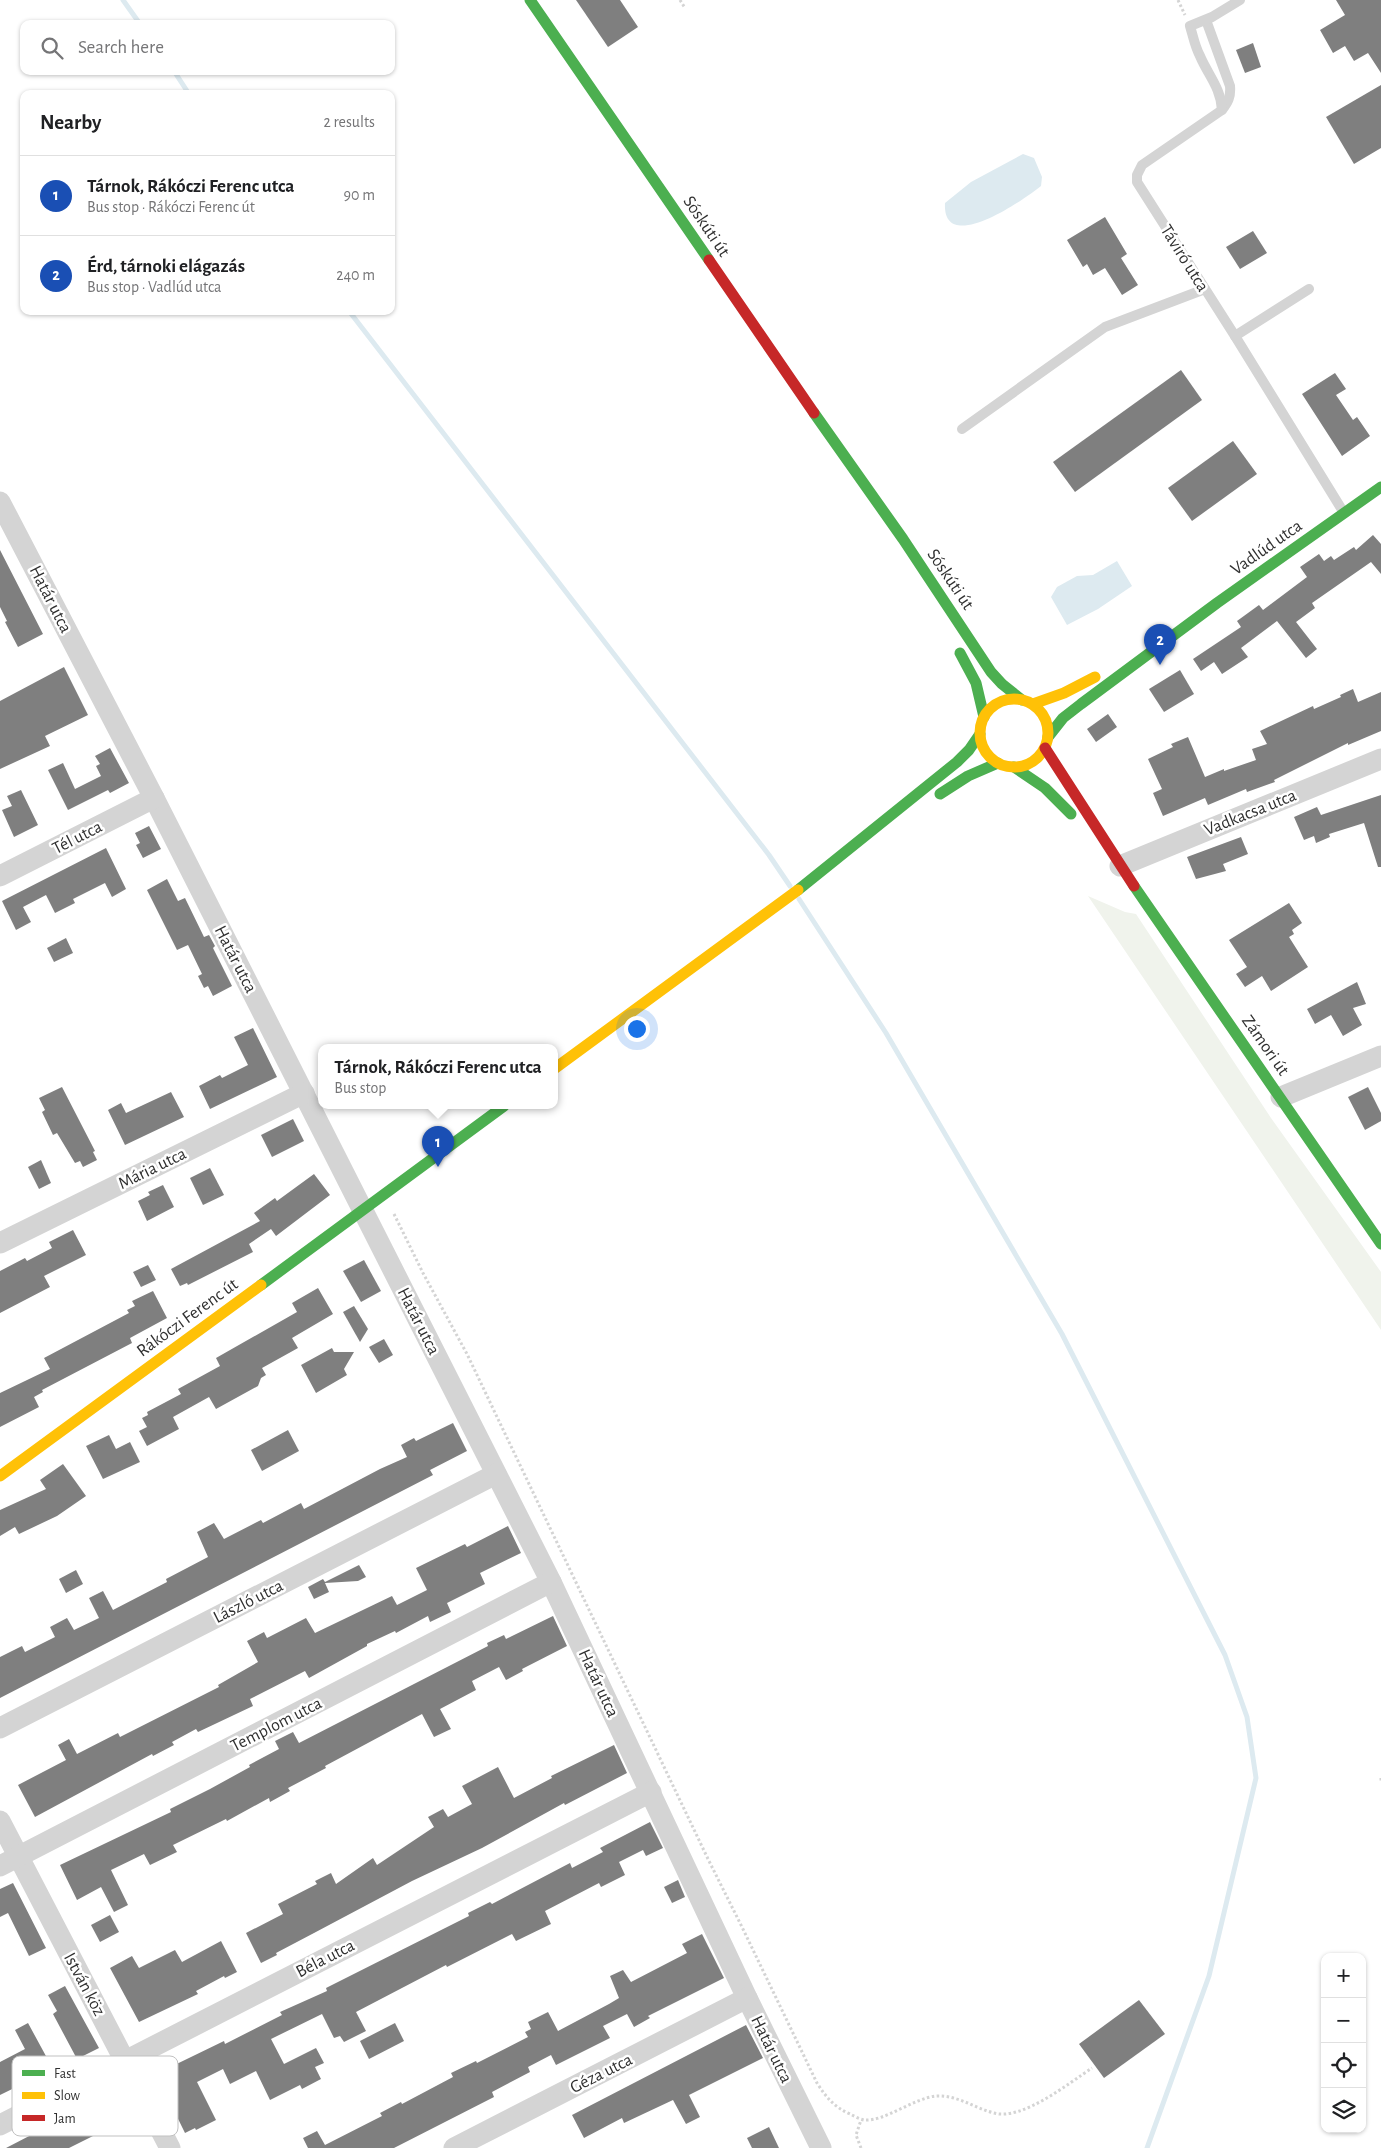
<!DOCTYPE html>
<meta charset="utf-8">
<style>
:root{--surface:#fff;--page:#f2f2f2;--text:#202124;--muted:#757577;--line:#e0e0e0;--accent:#2563eb}
body{margin:0;font-family:"Alegreya Sans",sans-serif;background:var(--page);color:var(--text)}
.controls{position:absolute;right:15px;bottom:15px;display:grid;overflow:hidden;border-radius:10px;box-shadow:0 1px 4px #0004}
.controls button{width:45px;height:45px;display:grid;place-items:center;padding:0;border:0;border-bottom:1px solid var(--line);background:var(--surface);color:var(--text);font:25px sans-serif}
.you{position:absolute;left:636px;top:1028px;width:18px;height:18px;margin:-12px;border:4px solid #fff;border-radius:50%;background:#1a73e8;box-shadow:0 0 0 8px #1a73e833}
.badge{display:grid;place-items:center;width:32px;height:32px;border-radius:50%;background:var(--accent);color:#fff;font-size:16px;font-weight:700}
.pin{position:absolute;translate:-50% -41px;filter:drop-shadow(0 1px 2px #0008)}
.pin::after{content:'';position:absolute;top:26px;width:18px;height:15px;background:inherit;clip-path:polygon(0 0,100% 0,50% 100%)}
.popup{position:absolute;left:318px;top:1044px;width:240px;height:65px;box-sizing:border-box;display:grid;place-content:center;border-radius:10px;background:var(--surface);filter:drop-shadow(0 1px 4px #0005);font-size:16px;white-space:nowrap;color:var(--muted)}
.popup b{font-size:19px;color:var(--text)}
.popup::after{content:'';position:absolute;left:50%;top:100%;margin-left:-10px;border:10px solid transparent;border-top-color:var(--surface)}
.list{margin:0;padding:0;list-style:none}
h2{display:flex;justify-content:space-between;align-items:center;height:65px;margin:0;padding:0 20px;font-size:21px}
h2 small{font-size:16px;font-weight:400;color:var(--muted)}
.list li{display:grid;grid-template-columns:32px 1fr auto;gap:15px;align-items:center;box-sizing:border-box;height:80px;padding:0 20px;border-top:1px solid var(--line)}
.list b{display:block;font-size:19px;white-space:nowrap}
.list p{margin:0;font-size:16px;white-space:nowrap;color:var(--muted)}
.list em{font-size:16px;font-style:normal;color:var(--muted)}
.icon{flex:none;width:28px;height:28px;fill:none;stroke:currentColor;stroke-width:2;stroke-linecap:round;stroke-linejoin:round}
.map{position:relative;flex:none;width:1381px;height:2148px;overflow:hidden}
.search{position:absolute;background:var(--surface);box-shadow:0 1px 4px #0004;left:20px;top:20px;width:375px;height:55px;display:flex;align-items:center;gap:12px;box-sizing:border-box;padding:0 18px;border-radius:10px;color:var(--muted);font-size:19px}
.panel{position:absolute;background:var(--surface);box-shadow:0 1px 4px #0004;left:20px;top:90px;width:375px;height:225px;border-radius:10px}
.map>svg:first-child{display:block}
.green{fill:#f0f3ec}
.water{fill:#ddeaf0}
.lines{fill:none;stroke-linecap:round;stroke-linejoin:round}
.stream{stroke:#ddeaf0;stroke-width:5}
.building{fill:#7f7f7f}
.path{stroke:#d4d4d4;stroke-width:3;stroke-dasharray:2.5 2.5;stroke-linecap:butt}
.lane{stroke:#d4d4d4;stroke-width:10}
.street{stroke:#d4d4d4;stroke-width:21}
.fast{stroke:#4caf50;stroke-width:11}
.slow{stroke:#ffc107;stroke-width:11}
.jam{stroke:#c62828;stroke-width:11}
.labels{text-anchor:middle;stroke-width:5;stroke-linejoin:round;paint-order:stroke}
.street-label{font-size:18px;fill:#303030;stroke:#fff}
.key{fill:#fff;stroke:#c1c1c1;stroke-width:1}
.key-label{font-size:14px;fill:#303030}
</style>
<div class="map">
<svg width="1381" height="2148" viewBox="0 0 1381 2148">
<rect width="100%" height="100%" fill="#fff"/>
<polygon class="green" points="1088,896 1125,912 1136,914 1271,1118 1381,1272 1381,1330"/>
<g class="water">
<path d="M 1023,154 L 1034,158 L 1042,177 L 1041,186 C 1025,199 942,257 945,203 L 971,182 Z"/>
<polygon points="1117,561 1132,586 1098,609 1067,625 1051,597 1057,587 1077,576 1093,575"/>
</g>
<g class="lines">
<g class="stream">
<polyline points="123,0 140,24"/>
<polyline points="174,71 189,94"/>
<polyline points="349,311 769,855 790,886"/>
<polyline points="799,899 886,1033 1062,1334 1225,1655 1247,1717 1256,1778 1209,1976 1147,2148"/>
</g>
</g>
<g class="building">
<polygon points="576,0 620,0 638,27 608,47"/>
<polygon points="1336,0 1381,0 1381,73 1368,53 1354,61 1345,46 1333,53 1320,30 1345,15"/>
<polygon points="1253,43 1261,67 1245,73 1236,50"/>
<polygon points="1381,85 1381,148 1354,164 1326,117"/>
<polygon points="1105,217 1127,254 1121,258 1138,285 1122,295 1105,268 1093,275 1087,264 1083,267 1067,240"/>
<polygon points="1253,231 1267,253 1240,269 1226,247"/>
<polygon points="1181,370 1202,400 1075,492 1053,462"/>
<polygon points="1335,373 1346,389 1336,395 1353,420 1357,417 1370,436 1342,456 1302,394"/>
<polygon points="1233,441 1257,474 1192,521 1168,488"/>
<polygon points="1373,535 1381,544 1381,574 1371,562 1312,603 1315,608 1296,622 1317,649 1306,658 1277,621 1241,648 1248,657 1222,674 1214,662 1201,671 1193,659 1241,627 1237,621 1259,605 1263,610 1307,577 1300,567 1319,554 1324,561 1331,556 1334,560 1354,547 1356,550"/>
<polygon points="0,550 43,634 18,647 5,622 7,621 0,607"/>
<polygon points="64,667 88,715 45,736 50,746 0,769 0,701"/>
<polygon points="1180,670 1194,694 1164,712 1149,689"/>
<polygon points="1353,689 1358,702 1381,692 1381,731 1348,745 1348,743 1274,780 1275,782 1247,792 1246,789 1208,805 1205,798 1163,816 1153,793 1162,789 1148,759 1173,747 1171,744 1188,737 1205,777 1224,769 1224,771 1256,760 1252,749 1267,744 1260,731 1313,706 1314,709 1341,697 1340,695"/>
<polygon points="1108,714 1117,727 1096,742 1087,729"/>
<polygon points="110,748 129,783 110,793 108,790 68,810 48,770 63,763 75,789 101,776 96,766 100,764 95,756"/>
<polygon points="21,790 38,825 14,837 2,810 12,806 7,796"/>
<polygon points="1381,795 1381,867 1378,867 1364,823 1329,834 1330,837 1316,843 1314,836 1304,840 1294,817 1317,807 1321,815"/>
<polygon points="149,826 161,849 143,858 136,845 140,843 135,833"/>
<polygon points="1241,837 1248,854 1223,864 1226,871 1196,879 1187,857"/>
<polygon points="106,848 126,889 112,897 105,883 73,899 75,903 55,913 46,895 23,907 31,922 16,930 2,901"/>
<polygon points="167,879 178,901 185,898 204,937 209,935 215,946 213,948 232,986 213,996 208,986 204,988 198,976 202,974 188,945 177,950 147,890"/>
<polygon points="1289,903 1302,923 1292,930 1294,934 1289,937 1308,967 1271,991 1262,976 1245,987 1236,974 1247,967 1229,940"/>
<polygon points="66,938 73,953 54,962 47,948"/>
<polygon points="1357,982 1366,1004 1353,1008 1362,1025 1343,1036 1331,1015 1315,1024 1307,1009"/>
<polygon points="253,1028 277,1077 210,1109 199,1086 220,1075 222,1078 248,1065 234,1037"/>
<polygon points="62,1087 95,1151 93,1152 97,1160 83,1167 80,1161 75,1163 57,1133 53,1135 42,1112 45,1110 39,1098"/>
<polygon points="1368,1087 1381,1113 1381,1121 1365,1130 1348,1097"/>
<polygon points="171,1092 184,1117 125,1145 108,1110 121,1103 126,1113"/>
<polygon points="293,1119 304,1141 272,1157 261,1135"/>
<polygon points="41,1160 51,1183 39,1189 28,1167"/>
<polygon points="210,1168 224,1195 203,1205 190,1178"/>
<polygon points="314,1174 330,1195 276,1236 271,1229 249,1244 253,1252 188,1285 187,1283 180,1286 171,1269 260,1221 254,1213 275,1198 277,1201"/>
<polygon points="163,1185 174,1207 147,1221 138,1201 150,1195 148,1192"/>
<polygon points="73,1230 86,1255 44,1276 50,1287 0,1313 0,1271 25,1258 27,1261 52,1248 49,1242"/>
<polygon points="364,1260 381,1291 361,1302 343,1271"/>
<polygon points="148,1265 156,1280 141,1287 133,1272"/>
<polygon points="318,1288 333,1314 292,1338 298,1348 262,1368 266,1375 261,1378 258,1386 216,1409 209,1397 173,1417 179,1429 147,1446 139,1431 147,1427 142,1418 148,1415 147,1412 181,1394 178,1389 220,1366 216,1358 297,1312 292,1303"/>
<polygon points="153,1291 167,1318 130,1338 132,1343 42,1390 43,1392 34,1397 39,1407 0,1427 0,1393 50,1369 44,1358 129,1313 127,1310 135,1306 132,1301"/>
<polygon points="354,1306 368,1329 360,1342 343,1312"/>
<polygon points="384,1339 393,1355 379,1363 369,1347"/>
<polygon points="332,1348 334,1352 354,1352 344,1369 347,1375 316,1393 301,1365"/>
<polygon points="453,1423 467,1451 430,1470 433,1475 0,1698 0,1657 22,1646 25,1652 55,1637 50,1627 67,1618 74,1630 99,1618 89,1598 103,1591 113,1610 167,1582 166,1579 208,1557 197,1532 214,1523 224,1539 261,1520 263,1523 301,1503 304,1509 380,1469 407,1457 401,1445 414,1438 416,1441"/>
<polygon points="288,1430 299,1451 262,1471 251,1450"/>
<polygon points="109,1435 116,1449 130,1442 140,1462 103,1479 86,1446"/>
<polygon points="63,1464 86,1496 57,1516 19,1534 15,1527 0,1536 0,1510 46,1489 40,1480"/>
<polygon points="508,1526 521,1553 480,1573 485,1584 447,1603 451,1612 430,1622 428,1616 396,1633 395,1631 367,1644 367,1646 309,1678 305,1671 250,1699 253,1706 198,1732 196,1729 172,1742 174,1745 153,1756 152,1754 35,1817 18,1785 66,1760 58,1745 69,1739 77,1754 118,1733 120,1737 219,1687 218,1685 258,1662 247,1641 264,1632 267,1638 306,1618 315,1633 392,1596 397,1605 427,1590 416,1568 465,1544 467,1547"/>
<polygon points="359,1565 366,1577 358,1581 325,1583 329,1592 314,1599 308,1587 323,1579 325,1582"/>
<polygon points="76,1570 83,1584 66,1593 59,1579"/>
<polygon points="553,1616 567,1646 522,1669 523,1671 506,1680 499,1667 472,1681 476,1690 440,1709 451,1729 434,1737 422,1714 325,1766 326,1768 288,1788 290,1791 270,1802 269,1798 227,1821 226,1819 173,1845 177,1852 150,1865 144,1854 111,1870 128,1905 114,1912 101,1887 77,1900 60,1865 171,1812 170,1809 210,1789 250,1767 249,1765 279,1749 275,1741 293,1732 299,1743 488,1646 487,1643 504,1635 506,1639"/>
<polygon points="614,1745 627,1773 565,1805 564,1803 482,1848 412,1881 314,1933 276,1953 277,1955 261,1963 246,1933 283,1914 278,1904 317,1884 315,1881 331,1873 336,1884 373,1858 377,1865 434,1827 428,1817 443,1809 448,1817 472,1804 462,1786 498,1767 514,1798 552,1778 551,1776"/>
<polygon points="650,1822 663,1848 646,1856 643,1850 619,1862 625,1875 601,1887 599,1883 545,1911 551,1924 516,1941 512,1934 447,1967 446,1965 356,2012 366,2031 344,2042 340,2036 334,2038 322,2014 271,2039 284,2064 316,2048 324,2063 315,2067 321,2079 302,2089 300,2085 270,2100 256,2071 230,2084 223,2069 197,2082 216,2120 196,2130 195,2128 185,2133 156,2074 224,2041 225,2044 282,2015 280,2012 327,1991 326,1988 469,1916 468,1913 490,1902 492,1904 570,1863 572,1868 603,1852 600,1848"/>
<polygon points="678,1880 685,1897 672,1903 664,1887"/>
<polygon points="13,1883 46,1948 29,1956 8,1913 0,1917 0,1889"/>
<polygon points="110,1915 119,1932 100,1942 91,1925"/>
<polygon points="702,1934 724,1978 648,2016 650,2018 634,2027 627,2014 603,2026 610,2038 556,2065 551,2055 528,2067 530,2072 492,2092 494,2097 394,2148 308,2148 303,2138 317,2131 325,2145 382,2116 380,2113 401,2102 402,2104 453,2077 451,2073 476,2061 477,2063 528,2037 525,2032 531,2029 528,2022 548,2012 558,2031 609,2004 619,1998 610,1976 623,1970 631,1982 687,1953 682,1944"/>
<polygon points="221,1941 237,1972 225,1978 224,1976 196,1991 198,1994 139,2022 110,1968 132,1956 139,1968 175,1950 182,1962"/>
<polygon points="65,1986 99,2048 77,2059 53,2014 57,2011 48,1995"/>
<polygon points="1139,2000 1165,2034 1104,2078 1079,2044"/>
<polygon points="28,2023 53,2069 0,2095 0,2062 25,2049 15,2030"/>
<polygon points="395,2023 404,2041 369,2059 360,2041"/>
<polygon points="746,2025 763,2058 689,2095 700,2117 686,2124 673,2100 624,2123 622,2118 584,2138 572,2115"/>
<polygon points="116,2091 127,2112 92,2129 95,2135 69,2148 6,2148"/>
<polygon points="769,2127 779,2148 752,2148 747,2138"/>
</g>
<g class="lines">
<g class="path">
<polyline points="680,0 685,8"/>
<polyline points="1178,0 1185,15"/>
<path d="M 394,1214 L 423,1273 L 467,1354 L 708,1859 L 742,1927 L 817,2083 C 826,2097 834,2107 850,2114 C 854,2116 859,2119 864,2120 C 884,2122 914,2098 936,2096 C 958,2095 974,2108 994,2113 C 1022,2121 1069,2083 1092,2068"/>
<polyline points="1381,1778 1381,1782"/>
<polyline points="861,2148 856,2135 861,2120"/>
</g>
<g class="lane">
<path d="M 1206,20 L 1230,86 C 1231,97 1228,102 1222,110 L 1142,165 L 1137,175 L 1137,182 L 1235,336 L 1344,513"/>
<path d="M 1222,110 C 1221,88 1208,75 1200,56 C 1195,47 1193,36 1190,26 L 1212,17 L 1240,0"/>
<polyline points="1235,336 1309,289"/>
<polyline points="962,429 1105,327 1205,289"/>
</g>
<g class="street">
<polyline points="0,502 154,798 551,1582 747,1998 821,2148"/>
<polyline points="1120,866 1381,759"/>
<polyline points="0,876 154,798"/>
<polyline points="1281,1097 1381,1056"/>
<polyline points="0,1243 304,1093"/>
<polyline points="0,1728 496,1474"/>
<polyline points="0,1821 170,2148"/>
<polyline points="0,1866 551,1582"/>
<polyline points="0,2125 651,1792"/>
<polyline points="454,2148 747,1998"/>
</g>
<g class="fast">
<polyline points="530,0 709,260"/>
<polyline points="814,413 903,539 991,672 1002,684 1022,700"/>
<polyline points="960,653 976,683 984,717"/>
<polyline points="1048,737 1063,718 1081,704 1217,603 1381,487"/>
<polyline points="1014,767 1045,788 1071,814"/>
<polyline points="940,794 968,776 998,763"/>
<polyline points="1134,886 1381,1244"/>
<polyline points="798,890 957,762 969,750 980,734"/>
<polyline points="261,1285 504,1106"/>
</g>
<g class="slow">
<circle cx="1014" cy="733" r="34"/>
<polyline points="1033,704 1064,693 1095,677"/>
<polyline points="554,1069 798,890"/>
<polyline points="0,1476 261,1285"/>
</g>
<g class="jam">
<polyline points="709,260 814,413"/>
<polyline points="1045,748 1134,886"/>
</g>
</g>
<g class="labels">
<g class="street-label">
<text transform="translate(707 226) rotate(56)" y="6">Sóskúti út</text>
<text transform="translate(1185 258) rotate(58)" y="6">Táviró utca</text>
<text transform="translate(1266 547) rotate(-35)" y="6">Vadlúd utca</text>
<text transform="translate(951 579) rotate(56)" y="6">Sóskúti út</text>
<text transform="translate(51 599) rotate(63)" y="6">Határ utca</text>
<text transform="translate(1250 812) rotate(-22)" y="6">Vadkacsa utca</text>
<text transform="translate(77 837) rotate(-27)" y="6">Tél utca</text>
<text transform="translate(236 959) rotate(63)" y="6">Határ utca</text>
<text transform="translate(1266 1045) rotate(55)" y="6">Zámori út</text>
<text transform="translate(152 1168) rotate(-26)" y="6">Mária utca</text>
<text transform="translate(187 1317) rotate(-36)" y="6">Rákóczi Ferenc út</text>
<text transform="translate(419 1321) rotate(63)" y="6">Határ utca</text>
<text transform="translate(248 1601) rotate(-27)" y="6">László utca</text>
<text transform="translate(599 1683) rotate(65)" y="6">Határ utca</text>
<text transform="translate(276 1724) rotate(-27)" y="6">Templom utca</text>
<text transform="translate(325 1958) rotate(-27)" y="6">Béla utca</text>
<text transform="translate(85 1984) rotate(62)" y="6">István köz</text>
<text transform="translate(772 2049) rotate(64)" y="6">Határ utca</text>
<text transform="translate(601 2073) rotate(-27)" y="6">Géza utca</text>
</g>
</g>
<rect x="12" y="2056" width="166" height="80" rx="8" class="key"/>
<rect x="22" y="2070" width="23" height="6" fill="#4caf50"/>
<rect x="22" y="2092" width="23" height="7" fill="#ffc107"/>
<rect x="22" y="2115" width="23" height="6" fill="#c62828"/>
<g class="key-label">
<text x="54" y="2078">Fast</text>
<text x="54" y="2100">Slow</text>
<text x="54" y="2123">Jam</text>
</g>
</svg>
<div class="controls">
<button>+</button>
<button>−</button>
<button><svg class="icon" aria-label="locate" viewBox="0 0 24 24"><circle cx="12" cy="12" r="6"/><path d="M12 2v4M12 18v4M2 12h4M18 12h4"/></svg></button>
<button><svg class="icon" aria-label="layers" viewBox="0 0 24 24"><path d="M12 4l9 5-9 5-9-5zM3 14l9 5 9-5"/></svg></button>
</div>
<div class="you"></div>
<div class="pin badge" style="left:438px;top:1167px;background:#1a4fb4">1</div>
<div class="popup"><b>Tárnok, Rákóczi Ferenc utca</b>Bus stop</div>
<div class="pin badge" style="left:1160px;top:665px;background:#1a4fb4">2</div>
<div class="search"><svg class="icon" aria-label="search" viewBox="0 0 24 24"><circle cx="10" cy="10" r="6"/><path d="M15 15l6 6"/></svg>Search here</div>
<section class="panel">
<h2>Nearby<small>2 results</small></h2>
<ul class="list">
<li><span class="badge" style="background:#1a4fb4">1</span><div><b>Tárnok, Rákóczi Ferenc utca</b><p>Bus stop · Rákóczi Ferenc út</p></div><em>90 m</em></li>
<li><span class="badge" style="background:#1a4fb4">2</span><div><b>Érd, tárnoki elágazás</b><p>Bus stop · Vadlúd utca</p></div><em>240 m</em></li>
</ul>
</section>
</div>
